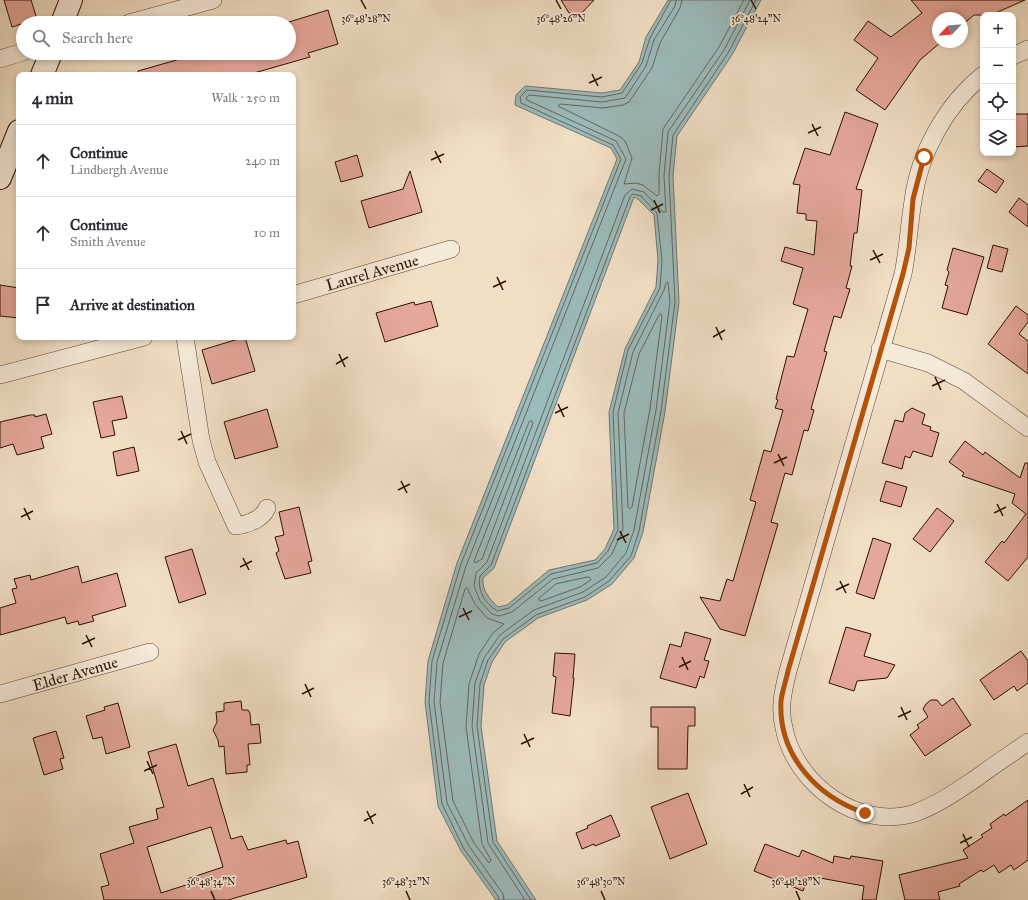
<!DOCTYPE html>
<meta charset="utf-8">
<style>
:root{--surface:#fff;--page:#f7f7f7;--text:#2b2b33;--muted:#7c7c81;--line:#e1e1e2}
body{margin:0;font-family:"IM FELL Great Primer",serif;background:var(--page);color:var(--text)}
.controls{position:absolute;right:12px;top:12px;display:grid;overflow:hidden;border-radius:8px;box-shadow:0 2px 6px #0003}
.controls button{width:36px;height:36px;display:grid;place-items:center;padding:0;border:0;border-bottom:1px solid var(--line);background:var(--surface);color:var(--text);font:20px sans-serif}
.compass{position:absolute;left:932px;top:12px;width:36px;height:36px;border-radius:50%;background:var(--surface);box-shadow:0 2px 6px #0003;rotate:244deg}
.stop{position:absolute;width:12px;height:12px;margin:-9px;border:3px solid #b45309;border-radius:50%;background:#fff}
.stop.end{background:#b45309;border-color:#fff;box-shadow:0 1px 4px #0008}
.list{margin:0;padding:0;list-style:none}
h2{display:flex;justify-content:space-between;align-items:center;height:52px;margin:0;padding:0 16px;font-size:17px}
h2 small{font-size:13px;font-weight:400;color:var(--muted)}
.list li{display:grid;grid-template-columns:26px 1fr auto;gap:12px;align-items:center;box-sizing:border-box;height:72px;padding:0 16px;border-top:1px solid var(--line)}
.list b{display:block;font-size:15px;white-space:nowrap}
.list p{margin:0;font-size:13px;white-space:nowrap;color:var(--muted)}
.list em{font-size:13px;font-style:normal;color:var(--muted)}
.icon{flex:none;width:22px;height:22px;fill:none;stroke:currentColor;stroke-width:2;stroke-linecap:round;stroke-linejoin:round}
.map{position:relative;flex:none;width:1028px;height:900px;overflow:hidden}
.search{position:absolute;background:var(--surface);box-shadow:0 2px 6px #0003;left:16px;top:16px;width:280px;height:44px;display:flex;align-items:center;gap:10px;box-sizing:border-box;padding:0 14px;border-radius:22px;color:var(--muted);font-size:15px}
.panel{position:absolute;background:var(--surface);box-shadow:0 2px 6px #0003;left:16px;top:72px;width:280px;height:268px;border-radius:8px}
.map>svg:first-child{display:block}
.water{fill:#9cbbbc;stroke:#707771;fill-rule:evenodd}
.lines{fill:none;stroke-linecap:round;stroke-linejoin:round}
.shore{stroke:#64665e;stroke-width:1}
.building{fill:#e5a79a;stroke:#2d1000;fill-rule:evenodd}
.street-casing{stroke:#5e4431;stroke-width:18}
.secondary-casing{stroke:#2d1000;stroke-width:24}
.street{stroke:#f6ead9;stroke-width:17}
.secondary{stroke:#f6ead9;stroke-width:22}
.route{stroke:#b45309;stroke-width:5}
.ticks{fill:none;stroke:#2d1000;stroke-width:1.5}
.labels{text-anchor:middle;stroke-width:3.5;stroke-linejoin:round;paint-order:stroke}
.street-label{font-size:16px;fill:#2d1000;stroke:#f6ead9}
.ticks-label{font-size:10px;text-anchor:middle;fill:#2d1000;stroke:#f6ead9;stroke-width:3.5;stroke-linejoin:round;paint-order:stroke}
</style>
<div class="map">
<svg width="1028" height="900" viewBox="0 0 1028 900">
<rect width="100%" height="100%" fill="#f1dfc5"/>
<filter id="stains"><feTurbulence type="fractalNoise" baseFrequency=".005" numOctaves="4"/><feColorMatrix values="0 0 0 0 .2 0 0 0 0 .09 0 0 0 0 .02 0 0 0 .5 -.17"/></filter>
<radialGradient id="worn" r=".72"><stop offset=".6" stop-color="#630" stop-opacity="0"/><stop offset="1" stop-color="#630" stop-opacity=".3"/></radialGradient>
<path class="water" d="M 668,0 L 761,0 L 732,55 L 677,136 L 673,176 L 679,302 L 665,412 L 643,532 L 634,558 L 612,584 L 587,600 L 538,618 L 505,642 L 492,662 L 484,685 L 481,726 L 497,841 L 536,900 L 496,900 L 461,851 L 438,806 L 425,702 L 428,661 L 457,563 L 617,159 L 611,148 L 515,105 L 516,95 L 525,86 L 602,93 L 620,90 L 639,62 L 646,37 ZM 634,197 L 638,199 L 654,215 L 658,260 L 656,287 L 625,349 L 609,412 L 614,529 L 605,549 L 595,560 L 549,570 L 507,605 L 498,607 C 489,598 482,591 483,578 L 494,568 Z"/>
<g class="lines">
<g class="shore">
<polyline points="682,0 680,8 660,43 652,68 629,102 623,105 603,108 560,104 558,106 619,136 625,141 632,158 624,184 636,183 643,185 657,196 659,194 659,174 663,129 719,47 744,0"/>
<path d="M 633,194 L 641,196 L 657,213 L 662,261 L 660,288 L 628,350 L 613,412 L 618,530 L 608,551 L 597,563 L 551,574 L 509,608 L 497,611 C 485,603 477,591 480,576 L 491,565 L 630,197 Z"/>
<polygon points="661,314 662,316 650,409 632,507 630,509 628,507 624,413 639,354 659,315"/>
<polygon points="532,421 533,423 482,559 475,563 474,561 529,422"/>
<polygon points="589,577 591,580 580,587 541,601 539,600 539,598 556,584"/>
<polygon points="467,588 475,604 487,618 504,624 493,633 479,654 469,684 466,727 482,844 491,860 489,863 474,843 453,801 440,702 443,663 465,589"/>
<polyline points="499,900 498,896 464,849 442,804 429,702 432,661 461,564 621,159 613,145 521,103 520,97 527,90 602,97 622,93 642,63 650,38 671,0"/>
<polyline points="504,900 503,894 469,846 447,803 434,702 437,662 466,566 626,159 616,141 527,100 526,98 529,95 602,102 625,98 646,66 654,40 675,6 676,0"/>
<polyline points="525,900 488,843 472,726 475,683 484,658 500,635 534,610 583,592 606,577 626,553 634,530 656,410 670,302 668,282 666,283 664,290 633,352 618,413 623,529 612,554 598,568 553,579 512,612 499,616 492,614 480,601 474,586 476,573 487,562 625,195 632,189 644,192 663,212 666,212 664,176 668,132 724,50 750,0"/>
<polyline points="531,900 493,842 477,726 480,684 488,660 503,639 536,615 585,597 609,581 631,556 639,531 661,411 675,302 669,176 673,135 728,53 756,0"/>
</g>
</g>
<g class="building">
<polygon points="4,0 31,0 37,19 12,27"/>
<polygon points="561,0 594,0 579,16 569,13"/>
<polygon points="911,0 1025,0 991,15 974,15 962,25 962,18 938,18 938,42 941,42 920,60 885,110 856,90 878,58 854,40 868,21 891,37 922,13"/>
<polygon points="328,10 338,44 308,53 310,57 247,75 139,75 138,71 180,59 179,55 187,53 289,53 289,22"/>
<polygon points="845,112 878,124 856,189 862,190 857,233 854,233 850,266 852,266 846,288 850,289 841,318 834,316 824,351 827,352 811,409 814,410 808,431 804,430 792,475 785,473 771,522 778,524 745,636 720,629 700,597 720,601 727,579 733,581 756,502 750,500 764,450 771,452 783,410 775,408 778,400 776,399 787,356 794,357 808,309 793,304 803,268 781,261 785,247 814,255 817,221 806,220 806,214 797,213 800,185 793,184 805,148 830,155"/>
<polygon points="1013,114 1028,114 1028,146 1013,147"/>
<polygon points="357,155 363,176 341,182 335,162"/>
<polygon points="987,169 1004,181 996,193 978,181"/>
<polygon points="410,171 422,212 369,228 361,201 403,189"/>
<polygon points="1019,198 1028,205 1028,227 1009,212"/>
<polygon points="993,245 1008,249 1002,272 987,268"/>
<polygon points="953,248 984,257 967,315 942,308 948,286 945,285 949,272 947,270"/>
<polygon points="0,285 19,288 19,318 0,316"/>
<polygon points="431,301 438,326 385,342 376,313 414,302 415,305"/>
<polygon points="1016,306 1028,315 1028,322 1019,334 1028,341 1028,374 988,344"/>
<polygon points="245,337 255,371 212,384 202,350"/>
<polygon points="122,396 127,418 112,421 115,435 101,438 93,402"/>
<polygon points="912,408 925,414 922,424 931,427 930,430 939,433 932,457 913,451 910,458 905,456 902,469 882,463 895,420 903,422 905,413"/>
<polygon points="267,409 278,447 235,459 224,422"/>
<polygon points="46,414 52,434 41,437 44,448 17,455 13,444 0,448 0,422 30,415 35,415 35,417"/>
<polygon points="965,441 983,455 985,452 1020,478 1025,463 1028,463 1028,557 1008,581 985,562 1002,541 1004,543 1026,514 1012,503 1015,494 962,476 964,473 949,462"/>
<polygon points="134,447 139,471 117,476 113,452"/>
<polygon points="886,481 907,487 901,507 880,501"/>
<polygon points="299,507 312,561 308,562 311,573 285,579 276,553 279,551 275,537 284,535 279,512"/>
<polygon points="937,508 954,521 930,552 913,539"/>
<polygon points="873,538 891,544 874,599 856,593"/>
<polygon points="192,549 206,594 179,603 165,557"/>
<polygon points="78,566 82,583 117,573 126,606 92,616 94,621 79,625 78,621 67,624 65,617 0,635 0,608 16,603 12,589 17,588 14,579 30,575 31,580"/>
<polygon points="846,627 871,634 864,656 895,665 887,678 857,681 854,691 829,683"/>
<polygon points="685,632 711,639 704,660 709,661 704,678 700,676 696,688 660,678 670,644 681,647"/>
<polygon points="1021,651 1028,661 1028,683 1017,691 1014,686 994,700 980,680"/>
<polygon points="555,653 575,654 573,678 574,678 570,716 552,713 556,677 553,676"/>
<polygon points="953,698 971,725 925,756 910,735 919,728 917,725 928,717 923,709 926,704 931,700 937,700 942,706"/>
<polygon points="241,701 242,710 248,710 250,713 251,725 259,724 261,743 248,744 250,765 247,765 247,772 226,774 224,746 219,747 218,740 213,730 217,722 216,712 224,711 224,703"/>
<polygon points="118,703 130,747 106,754 102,737 93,739 86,716 105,710 104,707"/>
<polygon points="651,707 695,707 695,726 688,726 687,769 658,769 658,727 651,727"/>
<polygon points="56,731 64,758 60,759 63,769 44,775 33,738"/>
<path d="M 176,744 L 188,786 L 213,778 L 231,839 L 242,836 L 248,850 L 286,840 L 287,844 L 298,841 L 307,877 L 228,900 L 104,900 L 101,887 L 109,885 L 100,854 L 134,843 L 129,827 L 158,819 L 156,809 L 164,807 L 148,752 ZM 211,827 L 223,867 L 187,879 L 189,884 L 161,893 L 147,847 Z"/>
<polygon points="688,793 707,844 670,859 651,807"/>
<polygon points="1028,800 1028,860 1014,870 1011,865 999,873 994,865 983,872 981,870 959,884 960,886 938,892 940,900 905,900 899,875 968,858 963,850 983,837 981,835 992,828 990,824 1004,814 1005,816"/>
<polygon points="611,815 620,836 595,846 594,844 582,849 576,833 588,828 587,826"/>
<polygon points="765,844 799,857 802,850 833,863 834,856 850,859 851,856 883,861 876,900 862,900 864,886 809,876 803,891 754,871"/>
</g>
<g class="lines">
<defs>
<g id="street">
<polyline points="129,23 213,0"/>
<polyline points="1013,56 1028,49"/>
<polyline points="0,59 23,52"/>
<path d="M 983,75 C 946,105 919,153 913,201 C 909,225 908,249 903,274 L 788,671 C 783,691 779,708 784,728 C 795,784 858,831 915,813 C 939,804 957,791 978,777 C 994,765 1011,754 1028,742"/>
<polyline points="293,295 451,249"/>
<path d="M 185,337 L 201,440 L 207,462 L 236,526 C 249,524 262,520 267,508"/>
<polyline points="880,349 928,363 964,381 1028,428"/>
<polyline points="0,375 144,337"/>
<polyline points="0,694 150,652"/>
</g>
<g id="secondary">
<polyline points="62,23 71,0"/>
<polyline points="42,75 51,53"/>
<polyline points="0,178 19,131"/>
</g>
</defs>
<use href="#street" class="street-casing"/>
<use href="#secondary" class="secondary-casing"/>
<use href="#street" class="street"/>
<use href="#secondary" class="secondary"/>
</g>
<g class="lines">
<path class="route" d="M 865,813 C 817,797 778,755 781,701 C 782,692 786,681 788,671 L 903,274 L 909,248 L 913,199 L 924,157"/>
</g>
<path class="ticks" d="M 361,0 L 366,9M 556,0 L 561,9M 751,0 L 756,9M 592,74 L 598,86M 589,83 L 602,77M 812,124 L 818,136M 808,133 L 821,127M 435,151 L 441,163M 431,160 L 444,154M 654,200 L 660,213M 651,210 L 663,204M 873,250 L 880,263M 870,260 L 883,254M 497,277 L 503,290M 493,287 L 506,281M 716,327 L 722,340M 713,337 L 725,330M 339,354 L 345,367M 336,364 L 348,357M 935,377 L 941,390M 932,386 L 945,380M 558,404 L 564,417M 555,413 L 568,407M 181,431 L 187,444M 178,440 L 191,434M 778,454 L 784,466M 774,463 L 787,457M 401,481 L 407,493M 398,490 L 410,484M 997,504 L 1003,516M 24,508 L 30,520M 994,513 L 1006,507M 21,517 L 33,511M 620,531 L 626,543M 617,540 L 629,534M 243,558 L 249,570M 240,567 L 252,561M 840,581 L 846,593M 836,590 L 849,584M 463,608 L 469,620M 459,617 L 472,611M 86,635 L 92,647M 82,644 L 95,638M 682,657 L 688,670M 679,667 L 691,661M 305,684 L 311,697M 302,694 L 314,688M 901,707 L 907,720M 898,717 L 911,711M 524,734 L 530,747M 521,744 L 534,738M 147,761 L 153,774M 144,771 L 157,765M 744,784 L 750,797M 741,794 L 753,787M 367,811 L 373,824M 364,821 L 376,814M 963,834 L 969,847M 960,843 L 972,837M 211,891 L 215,900M 406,891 L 410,900M 601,891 L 605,900M 796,891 L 800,900"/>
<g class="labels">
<g class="street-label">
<text transform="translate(372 272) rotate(-16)" y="6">Laurel Avenue</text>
<text transform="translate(75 673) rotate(-16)" y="6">Elder Avenue</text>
</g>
</g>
<g class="ticks-label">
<text x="366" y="22">36°48'28"N</text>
<text x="756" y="22">36°48'24"N</text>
<text x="561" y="22">36°48'26"N</text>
<text x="211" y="885">36°48'34"N</text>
<text x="406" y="885">36°48'32"N</text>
<text x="601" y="885">36°48'30"N</text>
<text x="796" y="885">36°48'28"N</text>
</g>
<rect width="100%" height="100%" filter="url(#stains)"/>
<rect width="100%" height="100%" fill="url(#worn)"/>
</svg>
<div class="controls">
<button>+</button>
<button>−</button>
<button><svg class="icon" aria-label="locate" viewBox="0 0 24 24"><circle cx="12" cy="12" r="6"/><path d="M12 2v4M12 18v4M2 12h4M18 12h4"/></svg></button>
<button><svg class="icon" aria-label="layers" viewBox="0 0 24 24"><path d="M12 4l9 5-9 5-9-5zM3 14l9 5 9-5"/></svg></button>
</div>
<svg class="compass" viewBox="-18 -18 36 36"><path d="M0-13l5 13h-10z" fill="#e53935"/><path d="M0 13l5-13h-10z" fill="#7c7c81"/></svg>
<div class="stop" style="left:924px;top:157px"></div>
<div class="stop end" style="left:865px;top:813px"></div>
<div class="search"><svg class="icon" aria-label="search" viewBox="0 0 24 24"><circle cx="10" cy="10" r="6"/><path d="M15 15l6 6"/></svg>Search here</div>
<section class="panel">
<h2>4 min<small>Walk · 250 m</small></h2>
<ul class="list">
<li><svg class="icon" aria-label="ahead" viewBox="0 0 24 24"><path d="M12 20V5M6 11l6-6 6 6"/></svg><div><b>Continue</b><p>Lindbergh Avenue</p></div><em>240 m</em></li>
<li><svg class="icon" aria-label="ahead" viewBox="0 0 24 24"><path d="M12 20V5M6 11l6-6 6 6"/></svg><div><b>Continue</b><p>Smith Avenue</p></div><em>10 m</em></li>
<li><svg class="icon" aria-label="arrive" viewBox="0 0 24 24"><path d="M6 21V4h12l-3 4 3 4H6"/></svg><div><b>Arrive at destination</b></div></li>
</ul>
</section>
</div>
